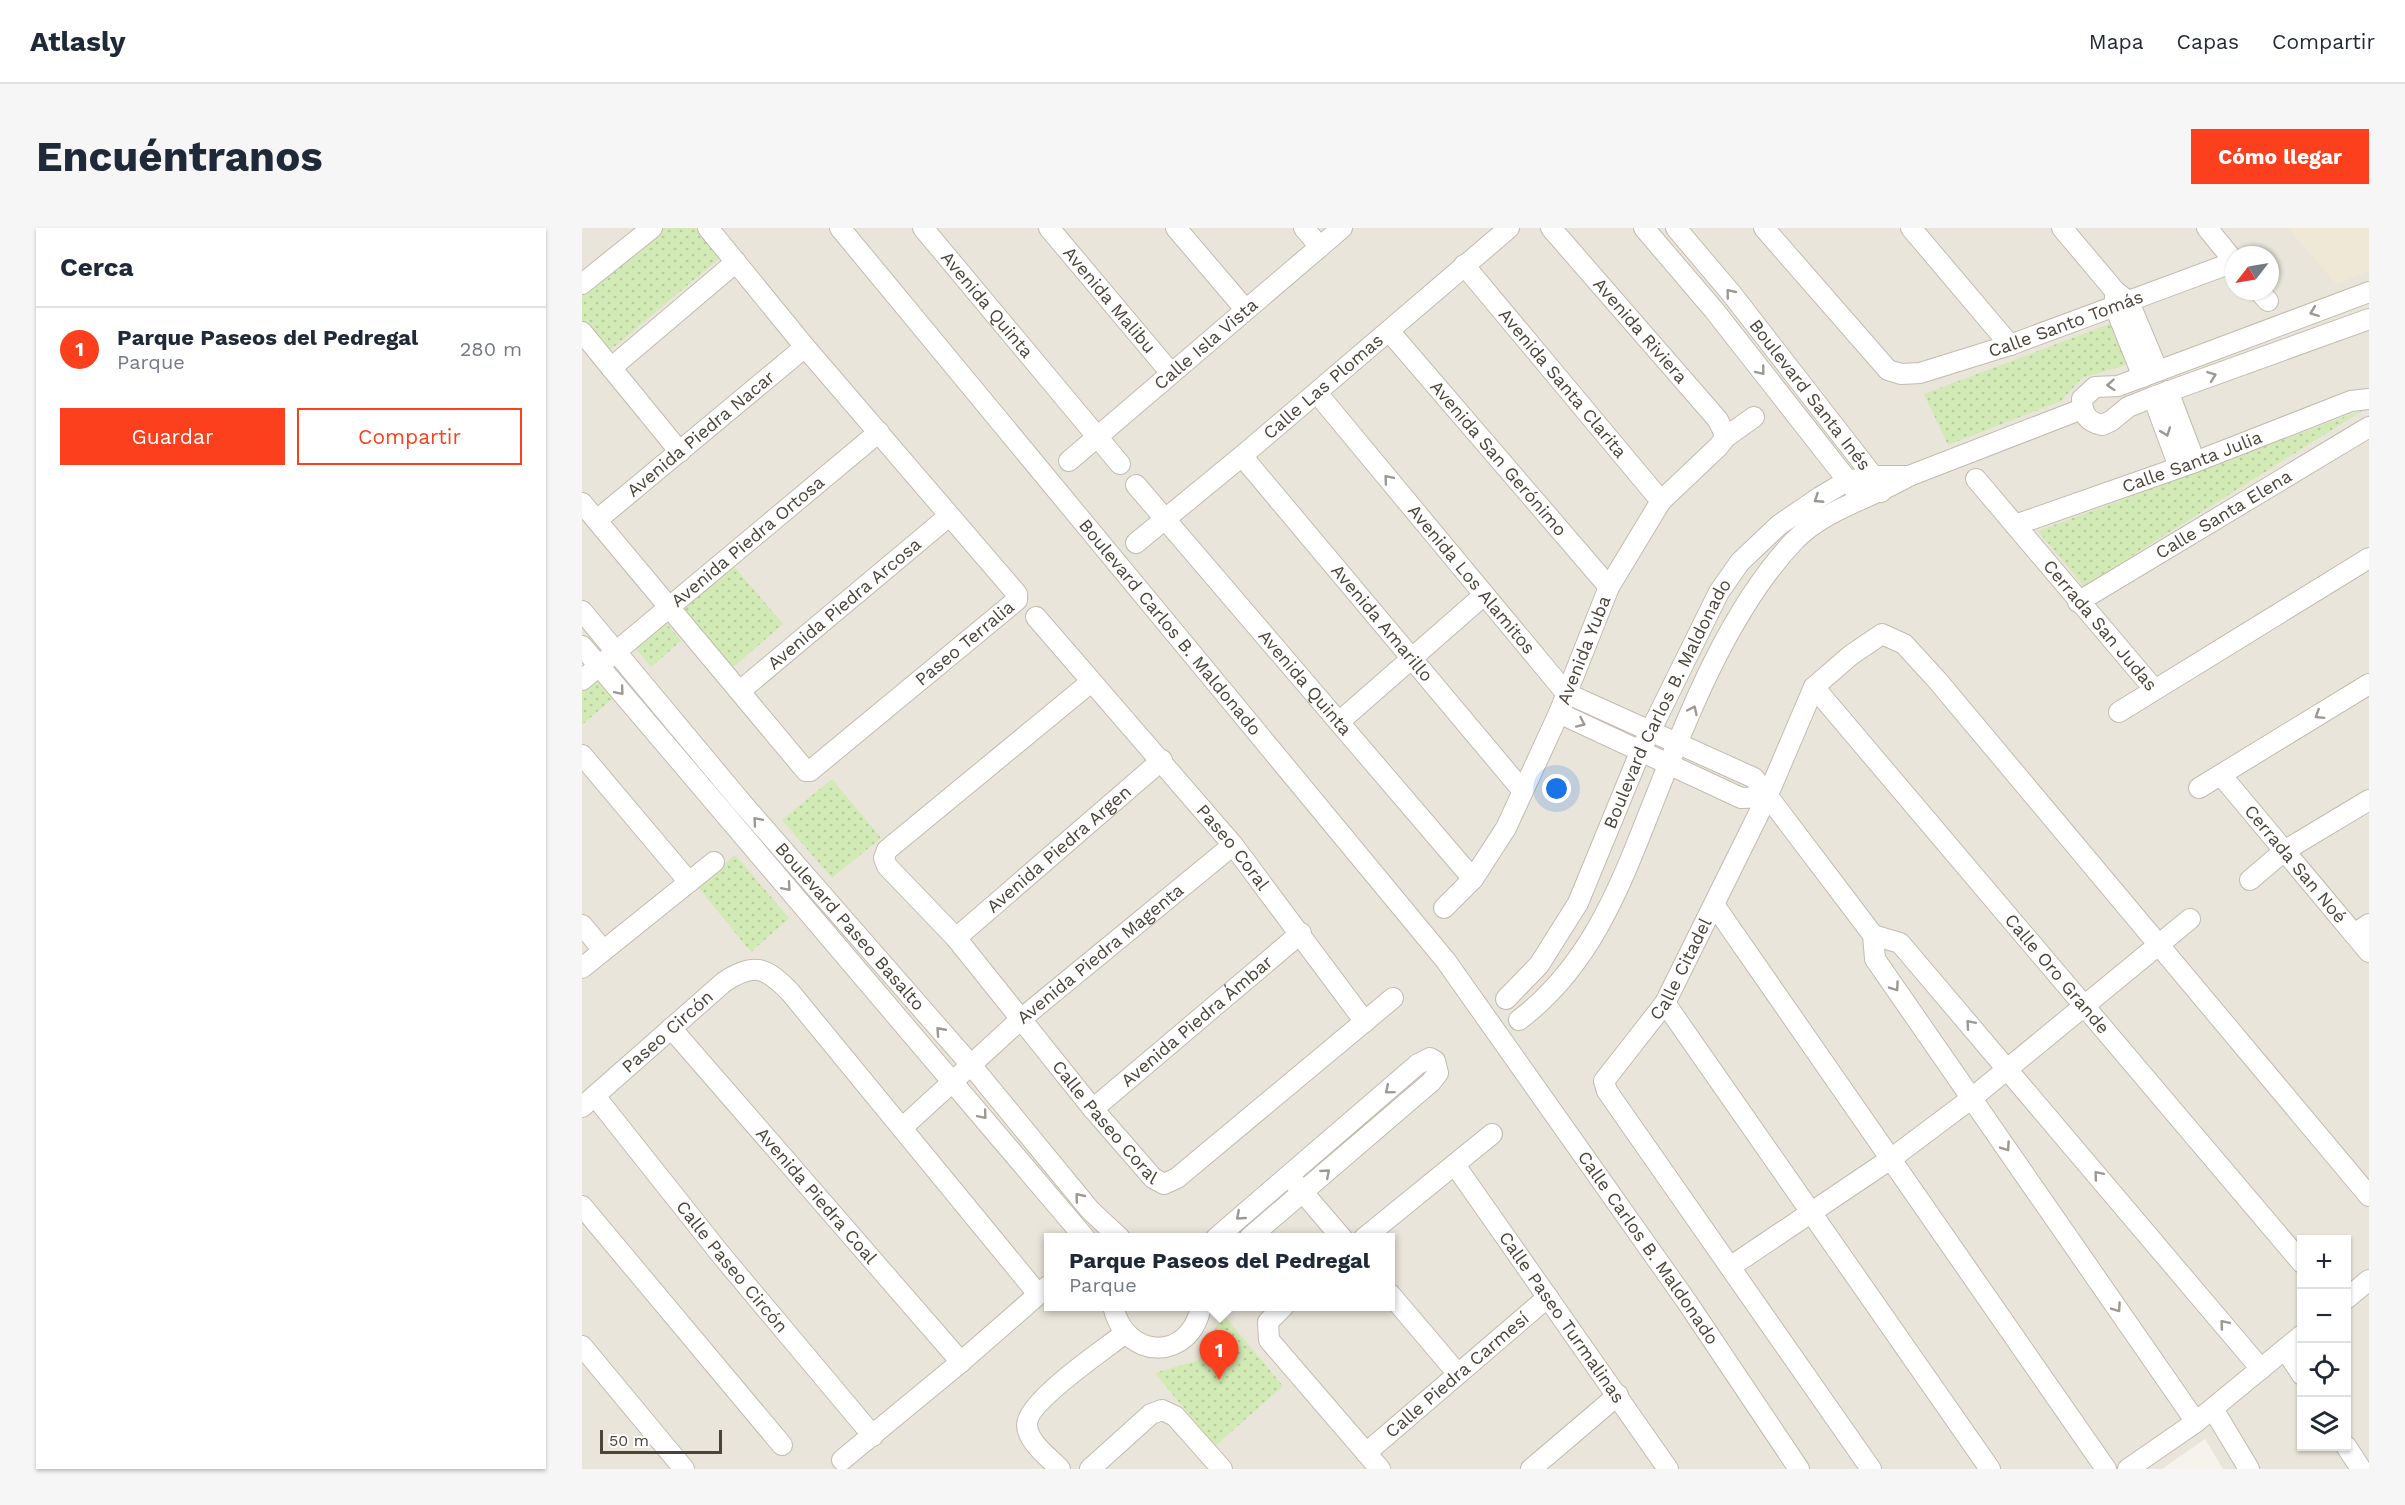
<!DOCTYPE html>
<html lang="es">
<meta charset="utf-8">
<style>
:root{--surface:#fff;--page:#f6f6f7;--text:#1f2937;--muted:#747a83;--line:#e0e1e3;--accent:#fc3f1d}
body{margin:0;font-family:"Work Sans",sans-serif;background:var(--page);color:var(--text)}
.controls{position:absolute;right:18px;bottom:18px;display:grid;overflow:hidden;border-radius:0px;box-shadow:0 2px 4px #0004}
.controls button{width:54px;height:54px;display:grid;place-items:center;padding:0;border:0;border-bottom:2px solid var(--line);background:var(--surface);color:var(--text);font:30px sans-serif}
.compass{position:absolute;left:1643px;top:18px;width:54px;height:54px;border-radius:50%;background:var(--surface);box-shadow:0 2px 4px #0004;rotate:239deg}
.scale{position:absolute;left:18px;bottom:15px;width:122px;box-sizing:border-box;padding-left:6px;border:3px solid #4b4439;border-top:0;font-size:16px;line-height:21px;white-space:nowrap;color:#4b4439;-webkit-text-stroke:4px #fff;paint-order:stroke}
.you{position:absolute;left:975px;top:561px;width:21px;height:21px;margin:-15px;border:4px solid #fff;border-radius:50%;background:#1a73e8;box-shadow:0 0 0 9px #1a73e833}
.badge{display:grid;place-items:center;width:39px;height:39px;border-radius:50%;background:var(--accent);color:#fff;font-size:20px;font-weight:700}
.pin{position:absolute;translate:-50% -50px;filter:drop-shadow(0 2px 3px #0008)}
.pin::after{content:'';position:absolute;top:32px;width:21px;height:18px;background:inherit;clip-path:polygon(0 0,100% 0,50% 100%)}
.popup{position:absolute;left:462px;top:1005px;width:351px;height:78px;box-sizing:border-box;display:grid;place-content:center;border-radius:0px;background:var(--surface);filter:drop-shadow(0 2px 4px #0005);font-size:20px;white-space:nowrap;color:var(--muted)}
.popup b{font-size:22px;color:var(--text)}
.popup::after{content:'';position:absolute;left:50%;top:100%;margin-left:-12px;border:12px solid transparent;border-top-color:var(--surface)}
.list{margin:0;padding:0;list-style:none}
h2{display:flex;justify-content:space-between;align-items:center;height:78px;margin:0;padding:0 24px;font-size:26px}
h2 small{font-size:20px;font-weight:400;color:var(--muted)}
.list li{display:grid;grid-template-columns:39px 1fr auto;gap:18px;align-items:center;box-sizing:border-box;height:84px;padding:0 24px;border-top:2px solid var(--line)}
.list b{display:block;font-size:22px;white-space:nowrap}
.list p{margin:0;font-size:20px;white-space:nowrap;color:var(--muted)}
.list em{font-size:20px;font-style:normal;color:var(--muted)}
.actions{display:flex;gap:12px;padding:18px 24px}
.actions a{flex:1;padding:14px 0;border:2px solid var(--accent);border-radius:0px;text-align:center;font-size:21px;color:var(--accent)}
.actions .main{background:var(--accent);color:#fff}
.icon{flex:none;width:33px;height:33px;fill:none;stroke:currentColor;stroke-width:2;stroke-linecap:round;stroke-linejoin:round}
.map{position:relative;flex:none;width:1787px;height:1241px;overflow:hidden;border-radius:0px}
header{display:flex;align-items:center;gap:36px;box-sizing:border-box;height:84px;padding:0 30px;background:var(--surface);border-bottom:2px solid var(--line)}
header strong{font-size:28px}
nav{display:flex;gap:33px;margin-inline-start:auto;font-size:21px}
.intro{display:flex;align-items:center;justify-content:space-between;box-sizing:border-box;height:144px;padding:0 36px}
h1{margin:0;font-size:42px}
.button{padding:15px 27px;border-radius:0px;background:var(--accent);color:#fff;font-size:21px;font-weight:700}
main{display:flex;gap:36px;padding:0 36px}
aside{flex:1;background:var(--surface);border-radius:0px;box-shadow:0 2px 4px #0004}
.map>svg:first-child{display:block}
.residential{fill:#eae5da;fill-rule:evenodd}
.education{fill:#efe8d6}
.park{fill:url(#park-dots)}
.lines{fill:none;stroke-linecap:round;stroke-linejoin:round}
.street-casing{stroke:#c2bbae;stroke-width:22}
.street{stroke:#fff;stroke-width:20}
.oneway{stroke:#9c9892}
.labels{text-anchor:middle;stroke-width:4.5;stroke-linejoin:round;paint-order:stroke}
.street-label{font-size:18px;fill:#4b4439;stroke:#fff}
</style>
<header>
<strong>Atlasly</strong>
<nav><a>Mapa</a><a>Capas</a><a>Compartir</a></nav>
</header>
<div class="intro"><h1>Encuéntranos</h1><a class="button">Cómo llegar</a></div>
<main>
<aside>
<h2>Cerca<small></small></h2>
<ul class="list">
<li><span class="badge">1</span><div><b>Parque Paseos del Pedregal</b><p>Parque</p></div><em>280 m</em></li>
</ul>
<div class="actions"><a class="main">Guardar</a><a>Compartir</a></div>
</aside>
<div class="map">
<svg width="1787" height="1241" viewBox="0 0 1787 1241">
<defs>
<pattern id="park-dots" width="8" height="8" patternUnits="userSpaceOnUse" patternTransform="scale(1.5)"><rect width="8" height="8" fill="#d2eab5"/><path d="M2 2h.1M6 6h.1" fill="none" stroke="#b6ca9c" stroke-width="1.8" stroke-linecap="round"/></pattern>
</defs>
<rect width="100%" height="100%" fill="#f6f3ec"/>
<path class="residential" d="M 0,0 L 1787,0 L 1787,1241 L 1641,1241 L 1623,1211 L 1580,1241 L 0,1241 ZM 1652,27 L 1688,27 L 1688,63 L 1652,63 ZM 466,1010 L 808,1010 L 808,1078 L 466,1078 ZM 1720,1012 L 1764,1012 L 1764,1218 L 1720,1218 Z"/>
<polygon class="education" points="1706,0 1787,0 1787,43 1754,56"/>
<g class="park">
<polygon points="77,0 114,0 139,29 26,124 0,94 0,65"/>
<polygon points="1530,95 1544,137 1500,150 1479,173 1366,217 1342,166"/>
<polygon points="1783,181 1502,358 1456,303"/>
<polygon points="149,335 201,396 150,440 98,378"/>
<polygon points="81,391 99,413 69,439 50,416"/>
<polygon points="10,445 31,470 0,497 0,454"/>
<polygon points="250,551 299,610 250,650 200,592"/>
<polygon points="153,627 207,690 169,724 116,659"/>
<polygon points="641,1086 701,1158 633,1218 573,1145 617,1132"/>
</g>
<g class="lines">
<defs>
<g id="street">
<path id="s1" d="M 258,0 L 864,733 L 1105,1074 L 1217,1241"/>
<path id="s2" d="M 341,0 L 538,236"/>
<path id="s3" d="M 467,0 L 588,144"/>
<polyline points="594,0 663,81"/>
<polyline points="722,0 738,19"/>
<path id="s4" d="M 969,0 L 1136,192 L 1144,209"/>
<polyline points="1062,0 1132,82 1273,262"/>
<path id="s5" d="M 1094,0 L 1149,65 L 1291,248 L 1327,248 L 1500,181"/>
<path id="s6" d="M 1182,0 L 1306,142 L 1319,146 L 1338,145 L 1428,117 L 1652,34"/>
<polyline points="1329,0 1428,117"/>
<polyline points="1480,0 1533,63 1547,74 1576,143"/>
<polyline points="1625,0 1652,33"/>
<path id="s7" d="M 882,37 L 1079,273"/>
<polyline points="0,56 70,0"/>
<polyline points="1677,63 1686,73"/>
<path d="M 1787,64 L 1536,158 L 1513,159 L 1500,171 C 1500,185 1505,194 1520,197 L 1529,193 L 1546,179 L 1571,169 L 1787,91"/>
<polyline points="1533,66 1533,79 1561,149"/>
<path id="s8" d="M 807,103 L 1027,359"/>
<polyline points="0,104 98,224"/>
<polyline points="29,140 154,34"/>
<polyline points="1586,163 1613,234"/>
<path id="s9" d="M 735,165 L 984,465 L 1172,550 L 1291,707 L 1293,731 L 1614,1194"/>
<polyline points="1571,169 1597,239"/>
<path id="s10" d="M 660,228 L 940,562"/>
<path id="s11" d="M 487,233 L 760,0"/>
<path id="s12" d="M 1394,251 L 1572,461"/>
<path id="s13" d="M 554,257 L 891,651"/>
<path id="s14" d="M 0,275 L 224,543 L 228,543 L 435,372 L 435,366 L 223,119 L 126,0"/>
<path id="s15" d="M 15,292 L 223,119"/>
<path id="s16" d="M 1433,297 L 1613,234 L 1769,173 L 1787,171"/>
<path id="s17" d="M 554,315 L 660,228 L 927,0"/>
<path id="s18" d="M 1496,374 L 1787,199"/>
<path id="s19" d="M 0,383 L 160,575 L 389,837 L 508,982 L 538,1010"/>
<path id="s20" d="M 454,389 L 651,617 L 783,794"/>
<polyline points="0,418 503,1010"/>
<path id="s21" d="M 0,452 L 297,204"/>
<path id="s22" d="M 509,454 L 305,622 L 302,630 L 305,638 L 374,710 L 511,881 L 571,950 L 582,956 L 595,950 L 811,770"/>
<path id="s23" d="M 1232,459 L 1720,1035"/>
<path id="s24" d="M 158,463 L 367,288"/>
<polyline points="1537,484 1787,330"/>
<polyline points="977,485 1159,570 1185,569"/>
<polyline points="757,494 902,367"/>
<polyline points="0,527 107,654"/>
<path id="s25" d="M 1639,547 L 1787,724"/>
<polyline points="1617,560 1787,456"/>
<polyline points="1668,652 1702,623 1787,572"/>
<polyline points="1133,678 1524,1241"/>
<path id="s26" d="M 862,680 L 891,651 L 924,600 L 977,485 L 1027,359 L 1079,273 L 1136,219 L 1144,209 L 1172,189"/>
<polyline points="0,697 21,722"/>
<polyline points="1772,706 1787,696"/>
<polyline points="1291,707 1318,715 1679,1141"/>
<path id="s27" d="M 374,710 L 580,532"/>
<polyline points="0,740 132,634"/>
<path id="s28" d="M 924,771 L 957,737 L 996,675 L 1059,522 L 1137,364 L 1158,334 L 1197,297 L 1238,269 L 1265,253 L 1291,248 L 1299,264"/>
<polyline points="1083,775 1408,1241"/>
<path d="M 937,792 C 1011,736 1040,653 1073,570 C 1107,484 1149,379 1213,312 C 1245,280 1290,270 1327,248"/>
<path id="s29" d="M 89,800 L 379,1134"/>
<path id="s30" d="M 13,868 L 140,1028 L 291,1208"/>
<path id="s31" d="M 0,879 L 142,754 C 172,734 184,739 208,764 L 456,1066"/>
<path id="s32" d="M 511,881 L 719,705"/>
<path id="s33" d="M 320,900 L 439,791 L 651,617"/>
<path id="s34" d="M 873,937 L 1086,1241"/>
<polyline points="713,955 760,1010"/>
<polyline points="0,978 200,1217"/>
<polyline points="634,1010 836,836 848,830 853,833 856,845 849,854 667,1010"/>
<polyline points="782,1010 910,906"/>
<polyline points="1148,1039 1310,930 1390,870 1608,691"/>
<polyline points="808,1066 876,1146"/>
<polyline points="1764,1071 1787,1052"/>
<path d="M 531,1078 C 543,1133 609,1134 619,1078"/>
<polyline points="702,1078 686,1094 687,1112 798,1241"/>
<polyline points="0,1118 102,1241"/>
<polyline points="1703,1121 1720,1147"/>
<polyline points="1631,1181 1667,1241"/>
<polyline points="1764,1218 1779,1241"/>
<path id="s35" d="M 784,1225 L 966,1069"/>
<polyline points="260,1232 379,1134 466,1058"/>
<path d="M 478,1241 C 467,1229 446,1215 445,1197 C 444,1174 523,1121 542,1106"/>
<polyline points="508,1241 569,1186 580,1182 593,1188 640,1241"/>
<polyline points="949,1241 1036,1167"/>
<path id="s36" d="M 1289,1241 L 1025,863 L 1022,853 L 1083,775 L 1185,569 L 1232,459 L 1269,427 L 1300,406 L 1322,416 L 1355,452 L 1787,968"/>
<polyline points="1546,1241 1614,1194 1720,1107"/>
</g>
</defs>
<use href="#street" class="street-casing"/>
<use href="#street" class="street"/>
</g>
<defs><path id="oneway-chevron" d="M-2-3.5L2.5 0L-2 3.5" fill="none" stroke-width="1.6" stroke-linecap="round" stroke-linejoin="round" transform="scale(1.5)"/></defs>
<g class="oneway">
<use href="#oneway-chevron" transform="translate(1148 65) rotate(-129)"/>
<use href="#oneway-chevron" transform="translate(1732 84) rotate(159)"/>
<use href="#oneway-chevron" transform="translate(1179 143) rotate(52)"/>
<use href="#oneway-chevron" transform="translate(1630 148) rotate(-20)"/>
<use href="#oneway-chevron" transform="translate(1529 157) rotate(176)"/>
<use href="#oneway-chevron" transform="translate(1584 204) rotate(70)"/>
<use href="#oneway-chevron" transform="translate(806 251) rotate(-130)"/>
<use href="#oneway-chevron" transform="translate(1236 271) rotate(147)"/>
<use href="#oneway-chevron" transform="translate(38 463) rotate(50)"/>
<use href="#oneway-chevron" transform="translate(1111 482) rotate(-65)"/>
<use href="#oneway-chevron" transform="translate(1737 487) rotate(148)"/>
<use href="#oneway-chevron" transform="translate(999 495) rotate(24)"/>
<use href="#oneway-chevron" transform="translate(175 593) rotate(-131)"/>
<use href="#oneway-chevron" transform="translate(205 659) rotate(49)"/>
<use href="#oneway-chevron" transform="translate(1313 759) rotate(55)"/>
<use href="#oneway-chevron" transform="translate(1388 796) rotate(-131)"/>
<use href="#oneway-chevron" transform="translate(358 803) rotate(-132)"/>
<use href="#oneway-chevron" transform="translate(807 862) rotate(140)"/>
<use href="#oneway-chevron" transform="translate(401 887) rotate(50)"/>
<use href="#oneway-chevron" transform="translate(1424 919) rotate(55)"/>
<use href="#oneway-chevron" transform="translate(744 945) rotate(-41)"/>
<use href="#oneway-chevron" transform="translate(1516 947) rotate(-130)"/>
<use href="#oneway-chevron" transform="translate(497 969) rotate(-129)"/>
<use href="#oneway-chevron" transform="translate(658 988) rotate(139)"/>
<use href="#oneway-chevron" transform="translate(1535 1080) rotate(55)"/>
<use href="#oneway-chevron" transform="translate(1642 1096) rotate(-130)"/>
</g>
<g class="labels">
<g class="street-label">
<text dy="6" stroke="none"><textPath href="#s3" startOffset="94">Avenida Malibu</textPath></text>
<text dy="6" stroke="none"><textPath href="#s2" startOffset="100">Avenida Quinta</textPath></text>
<text dy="6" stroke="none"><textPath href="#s6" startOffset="375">Calle Santo Tomás</textPath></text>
<text dy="6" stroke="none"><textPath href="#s4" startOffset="136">Avenida Riviera</textPath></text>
<text dy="6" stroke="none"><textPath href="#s11" startOffset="180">Calle Isla Vista</textPath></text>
<text dy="6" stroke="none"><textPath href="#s7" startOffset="154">Avenida Santa Clarita</textPath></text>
<text dy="6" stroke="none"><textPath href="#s17" startOffset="244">Calle Las Plomas</textPath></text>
<text dy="6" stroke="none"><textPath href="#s5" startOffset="214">Boulevard Santa Inés</textPath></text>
<text dy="6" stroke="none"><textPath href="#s15" startOffset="135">Avenida Piedra Nacar</textPath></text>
<text dy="6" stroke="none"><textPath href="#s8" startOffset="168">Avenida San Gerónimo</textPath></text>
<text dy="6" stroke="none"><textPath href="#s16" startOffset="188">Calle Santa Julia</textPath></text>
<text dy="6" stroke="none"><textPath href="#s18" startOffset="170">Calle Santa Elena</textPath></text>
<text dy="6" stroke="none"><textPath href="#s21" startOffset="216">Avenida Piedra Ortosa</textPath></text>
<text dy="6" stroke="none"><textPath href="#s9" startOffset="242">Avenida Los Alamitos</textPath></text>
<text dy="6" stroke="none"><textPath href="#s24" startOffset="136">Avenida Piedra Arcosa</textPath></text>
<text dy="6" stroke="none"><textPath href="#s12" startOffset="192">Cerrada San Judas</textPath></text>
<text dy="6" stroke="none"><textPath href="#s10" startOffset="218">Avenida Amarillo</textPath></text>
<text dy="6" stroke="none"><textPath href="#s1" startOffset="518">Boulevard Carlos B. Maldonado</textPath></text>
<text dy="6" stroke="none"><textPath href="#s14" startOffset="554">Paseo Terralia</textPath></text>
<text dy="6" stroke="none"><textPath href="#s26" startOffset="296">Avenida Yuba</textPath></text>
<text dy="6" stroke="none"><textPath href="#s13" startOffset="260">Avenida Quinta</textPath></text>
<text dy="6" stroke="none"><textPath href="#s28" startOffset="339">Boulevard Carlos B. Maldonado</textPath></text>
<text dy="6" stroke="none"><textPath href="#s20" startOffset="303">Paseo Coral</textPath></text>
<text dy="6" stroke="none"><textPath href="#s27" startOffset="136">Avenida Piedra Argen</textPath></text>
<text dy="6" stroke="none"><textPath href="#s25" startOffset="116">Cerrada San Noé</textPath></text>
<text dy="6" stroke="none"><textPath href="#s19" startOffset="414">Boulevard Paseo Basalto</textPath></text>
<text dy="6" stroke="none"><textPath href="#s33" startOffset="264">Avenida Piedra Magenta</textPath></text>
<text dy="6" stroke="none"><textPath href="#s36" startOffset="608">Calle Citadel</textPath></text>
<text dy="6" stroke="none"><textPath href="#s23" startOffset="376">Calle Oro Grande</textPath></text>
<text dy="6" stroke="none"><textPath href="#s32" startOffset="136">Avenida Piedra Ámbar</textPath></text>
<text dy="6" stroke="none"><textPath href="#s31" startOffset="114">Paseo Circón</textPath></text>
<text dy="6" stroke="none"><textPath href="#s22" startOffset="618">Calle Paseo Coral</textPath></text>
<text dy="6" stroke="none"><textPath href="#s29" startOffset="222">Avenida Piedra Coal</textPath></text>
<text dy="6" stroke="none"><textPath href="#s1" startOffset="1302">Calle Carlos B. Maldonado</textPath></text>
<text dy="6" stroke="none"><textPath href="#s30" startOffset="219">Calle Paseo Circón</textPath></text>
<text dy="6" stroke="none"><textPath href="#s34" startOffset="186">Calle Paseo Turmalinas</textPath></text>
<text dy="6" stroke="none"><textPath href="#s35" startOffset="120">Calle Piedra Carmesí</textPath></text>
</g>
</g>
</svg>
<div class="controls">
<button>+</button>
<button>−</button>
<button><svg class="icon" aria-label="locate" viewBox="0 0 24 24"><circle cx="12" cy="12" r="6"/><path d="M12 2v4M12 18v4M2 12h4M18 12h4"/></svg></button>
<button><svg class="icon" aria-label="layers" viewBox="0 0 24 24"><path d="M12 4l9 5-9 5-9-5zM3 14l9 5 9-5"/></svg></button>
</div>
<svg class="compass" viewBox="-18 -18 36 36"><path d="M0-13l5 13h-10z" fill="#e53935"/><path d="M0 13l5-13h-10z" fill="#747a83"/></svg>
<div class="scale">50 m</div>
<div class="you"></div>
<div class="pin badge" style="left:637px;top:1152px">1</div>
<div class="popup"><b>Parque Paseos del Pedregal</b>Parque</div>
</div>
</main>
